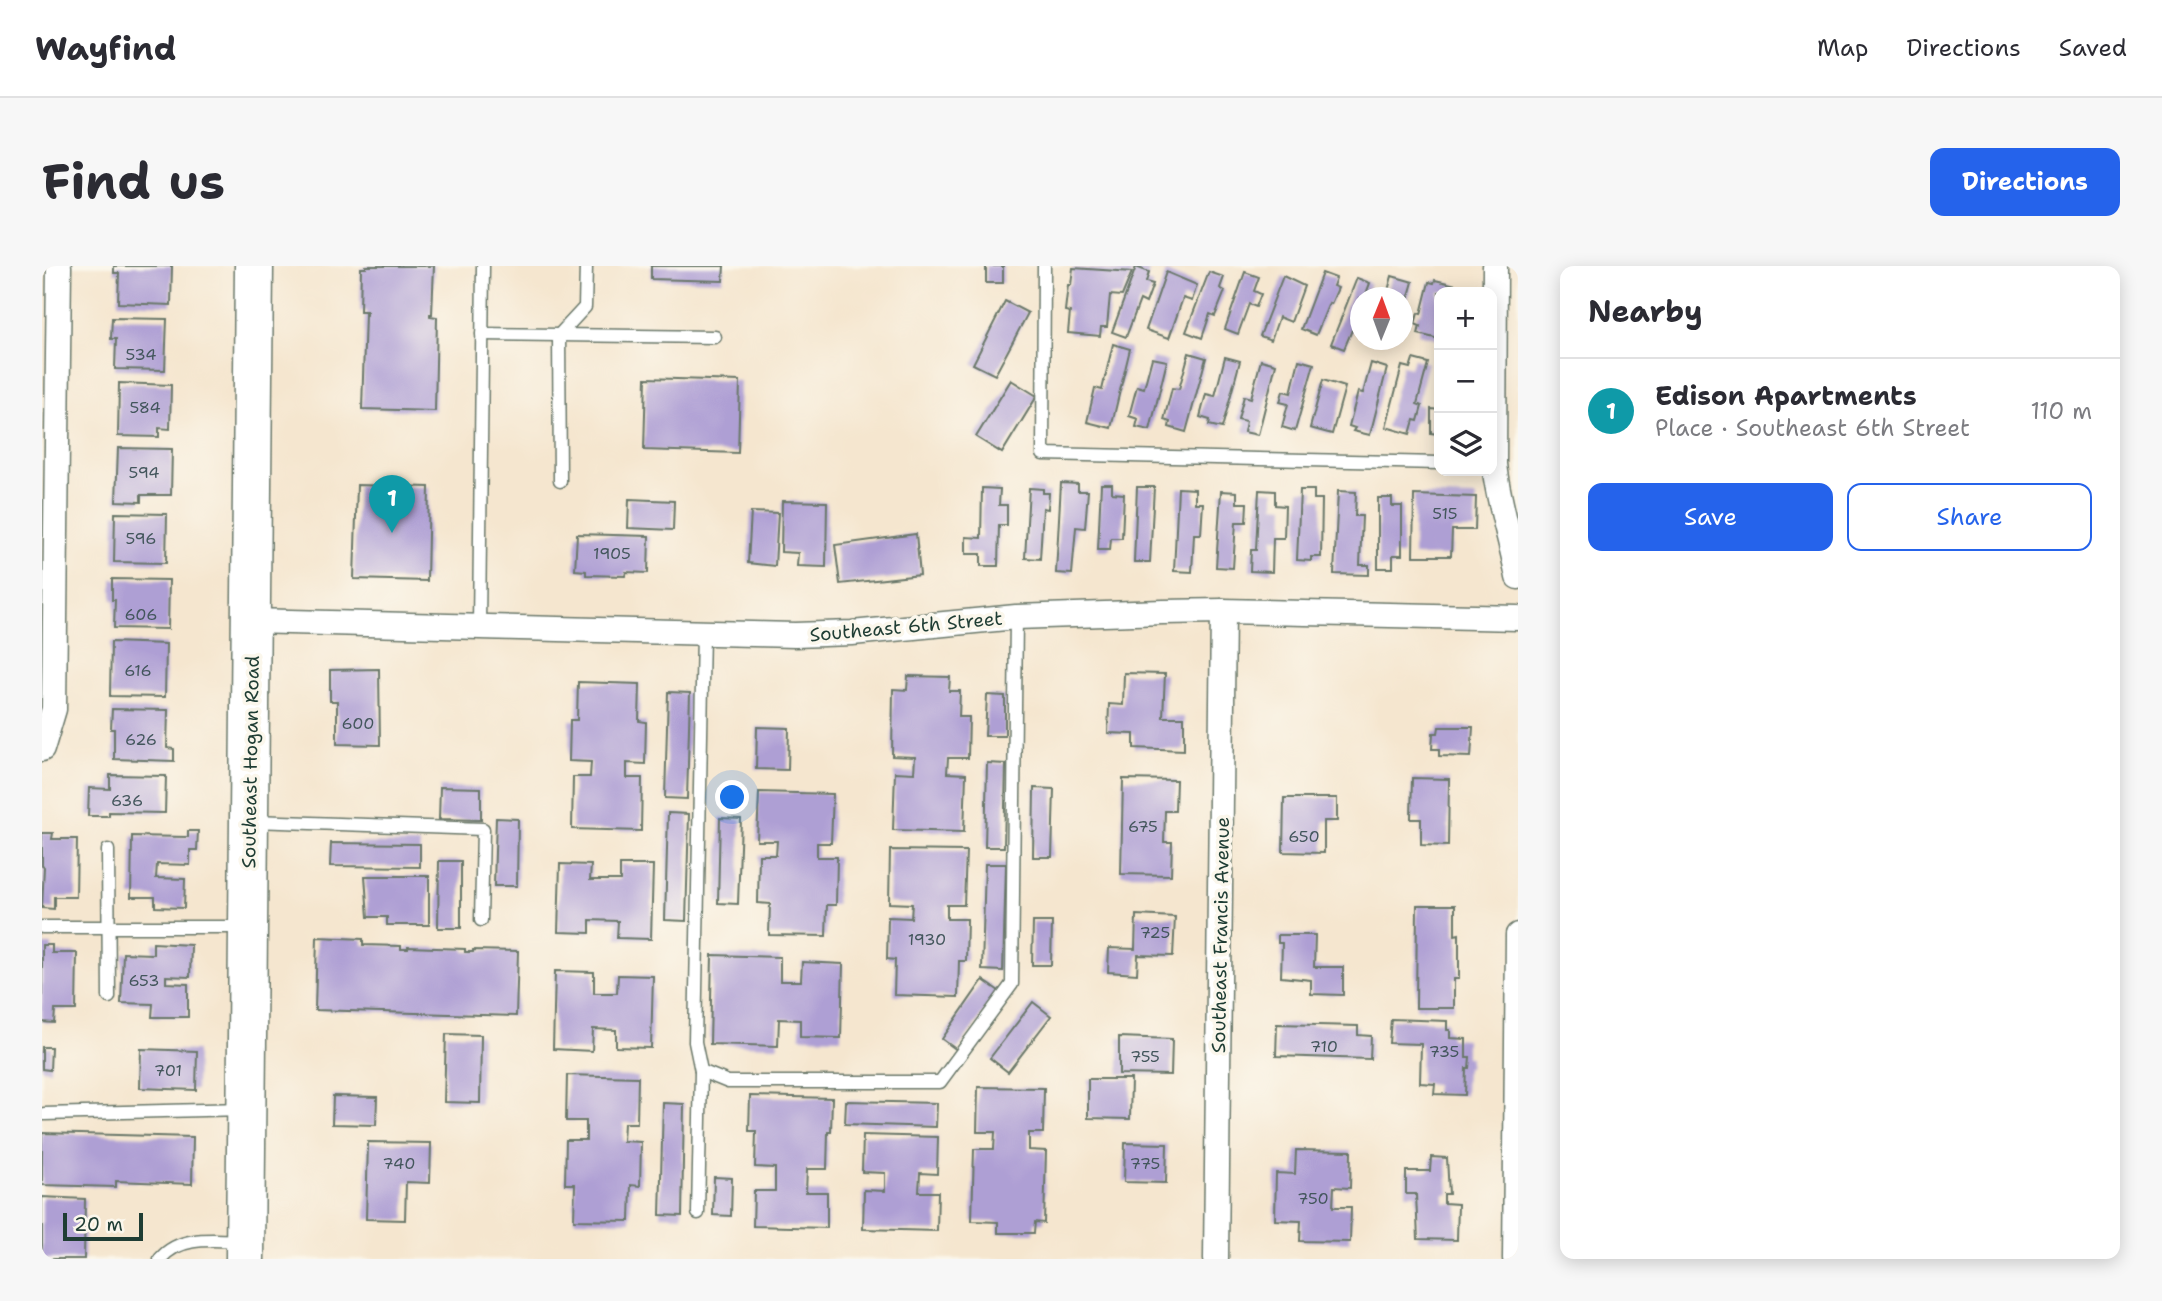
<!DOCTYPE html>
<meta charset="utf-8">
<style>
:root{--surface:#fff;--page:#f7f7f7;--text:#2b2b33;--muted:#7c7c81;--line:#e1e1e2;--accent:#2563eb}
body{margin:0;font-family:"Shantell Sans",sans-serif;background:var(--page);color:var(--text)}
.controls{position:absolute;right:21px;top:21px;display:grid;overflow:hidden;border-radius:14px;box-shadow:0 4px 18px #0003}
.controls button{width:63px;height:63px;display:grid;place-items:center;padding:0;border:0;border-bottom:2px solid var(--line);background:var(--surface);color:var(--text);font:35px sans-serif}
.compass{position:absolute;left:1308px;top:21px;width:63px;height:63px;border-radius:50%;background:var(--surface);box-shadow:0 4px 18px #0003;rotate:1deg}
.scale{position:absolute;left:21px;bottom:18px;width:80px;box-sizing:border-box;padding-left:7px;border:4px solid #1f3d34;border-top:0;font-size:19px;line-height:24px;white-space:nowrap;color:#1f3d34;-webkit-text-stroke:5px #fbf7ec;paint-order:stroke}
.you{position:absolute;left:691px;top:532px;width:24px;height:24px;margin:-18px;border:5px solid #fff;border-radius:50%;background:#1a73e8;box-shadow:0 0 0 10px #1a73e833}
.badge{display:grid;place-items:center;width:46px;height:46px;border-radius:50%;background:var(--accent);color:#fff;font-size:23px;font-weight:700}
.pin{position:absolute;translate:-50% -58px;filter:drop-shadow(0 2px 4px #0008)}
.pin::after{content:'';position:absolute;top:37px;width:24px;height:21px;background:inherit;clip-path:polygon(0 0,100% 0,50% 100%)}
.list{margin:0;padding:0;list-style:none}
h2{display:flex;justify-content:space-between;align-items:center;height:91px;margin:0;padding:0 28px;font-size:30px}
h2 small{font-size:23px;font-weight:400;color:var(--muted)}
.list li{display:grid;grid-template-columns:46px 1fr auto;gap:21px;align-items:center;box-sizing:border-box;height:105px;padding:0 28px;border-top:2px solid var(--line)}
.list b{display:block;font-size:26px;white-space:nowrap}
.list p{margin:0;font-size:23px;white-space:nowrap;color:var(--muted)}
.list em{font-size:23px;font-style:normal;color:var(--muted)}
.actions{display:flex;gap:14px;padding:21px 28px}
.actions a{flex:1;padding:16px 0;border:2px solid var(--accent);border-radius:14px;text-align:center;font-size:24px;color:var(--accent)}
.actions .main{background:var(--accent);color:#fff}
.icon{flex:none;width:38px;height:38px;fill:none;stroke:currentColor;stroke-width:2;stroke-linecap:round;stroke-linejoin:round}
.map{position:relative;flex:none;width:1476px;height:993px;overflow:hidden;border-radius:14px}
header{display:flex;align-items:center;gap:42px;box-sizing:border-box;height:98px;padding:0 35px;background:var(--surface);border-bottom:2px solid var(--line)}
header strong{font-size:33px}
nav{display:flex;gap:38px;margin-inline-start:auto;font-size:24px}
.intro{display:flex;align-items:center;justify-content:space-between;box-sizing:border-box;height:168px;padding:0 42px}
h1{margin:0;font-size:49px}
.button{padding:18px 32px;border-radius:14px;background:var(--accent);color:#fff;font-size:24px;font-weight:700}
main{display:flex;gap:42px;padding:0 42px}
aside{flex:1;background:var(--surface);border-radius:14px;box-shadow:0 4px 18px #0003}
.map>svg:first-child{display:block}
.building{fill:#ae9fd4}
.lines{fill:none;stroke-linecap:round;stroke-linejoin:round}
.lane-casing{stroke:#6a786a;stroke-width:15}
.street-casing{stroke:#6a786a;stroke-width:27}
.primary-casing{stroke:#6a786a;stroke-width:41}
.lane{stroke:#fff;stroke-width:12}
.street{stroke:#fff;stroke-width:24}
.primary{stroke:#fff;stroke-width:38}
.labels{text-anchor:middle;stroke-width:7;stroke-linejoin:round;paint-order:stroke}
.number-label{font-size:16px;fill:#43565c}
.street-label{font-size:19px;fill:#1f3d34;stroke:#fbf7ec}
</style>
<header>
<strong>Wayfind</strong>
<nav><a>Map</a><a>Directions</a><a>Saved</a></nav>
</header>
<div class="intro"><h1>Find us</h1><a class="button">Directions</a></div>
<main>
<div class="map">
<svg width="1476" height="993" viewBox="0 0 1476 993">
<rect width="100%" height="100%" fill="#fbf7ec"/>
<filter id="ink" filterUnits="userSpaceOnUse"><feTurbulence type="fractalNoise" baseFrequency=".0143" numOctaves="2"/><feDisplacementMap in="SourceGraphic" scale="14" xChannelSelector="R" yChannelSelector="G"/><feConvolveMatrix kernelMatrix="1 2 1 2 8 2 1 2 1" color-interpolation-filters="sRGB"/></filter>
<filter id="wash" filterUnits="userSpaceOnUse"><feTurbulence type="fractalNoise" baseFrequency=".00686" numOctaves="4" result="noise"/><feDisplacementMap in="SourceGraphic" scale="28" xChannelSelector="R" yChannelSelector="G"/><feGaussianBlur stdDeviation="1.57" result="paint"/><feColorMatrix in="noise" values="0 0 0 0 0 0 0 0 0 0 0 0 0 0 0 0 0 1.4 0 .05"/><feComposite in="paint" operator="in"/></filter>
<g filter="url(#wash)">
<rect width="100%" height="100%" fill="#f5e6cf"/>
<g id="blocks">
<g class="building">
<polygon points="72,0 130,0 129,39 76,37 77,7 72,7"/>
<polygon points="324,0 392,0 390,48 388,48 388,50 395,51 393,145 320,143 323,48 325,49 325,45 318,45 319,2 324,2"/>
<polygon points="609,0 682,0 681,15 609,13"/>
<rect x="944" y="0" width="17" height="17"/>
<polygon points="1094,1 1107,6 1104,16 1111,18 1104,37 1098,34 1084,71 1070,66"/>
<polygon points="1031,2 1090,6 1080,30 1068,29 1065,61 1059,61 1058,70 1026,67 1028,46 1023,45 1026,19 1029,19"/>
<polygon points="1124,6 1155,19 1150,35 1141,32 1127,72 1104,64"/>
<polygon points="1167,6 1182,11 1178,22 1183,25 1173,50 1168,48 1160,72 1144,66"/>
<polygon points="1203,6 1217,11 1212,25 1219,28 1214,41 1207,38 1196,68 1183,63"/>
<polygon points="1280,7 1294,12 1291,20 1296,22 1289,38 1287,37 1274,69 1259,63"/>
<polygon points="1241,10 1262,20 1249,56 1237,51 1229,74 1218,70"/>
<polygon points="1350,10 1371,16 1364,40 1360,40 1360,32 1344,32"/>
<polygon points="1315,12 1328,17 1324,28 1332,31 1318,32 1318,53 1315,52 1302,83 1289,78"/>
<polygon points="1393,14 1414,19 1413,22 1417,23 1416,26 1397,26 1397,73 1376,68 1378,60 1373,58 1376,47 1379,48 1387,16 1392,17"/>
<polygon points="963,35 986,47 953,109 931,98"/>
<polygon points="70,52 125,53 123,104 73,103 74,73 69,73"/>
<polygon points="1071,78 1088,83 1069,162 1045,156 1053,122 1060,124"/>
<polygon points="1147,87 1164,92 1144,166 1127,161 1128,156 1122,154 1130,122 1137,123"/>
<polygon points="1183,91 1198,95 1180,162 1167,159 1168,154 1158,151 1164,128 1173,130"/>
<polygon points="1110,92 1125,95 1108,164 1094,161 1096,153 1087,150 1095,120 1102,122"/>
<polygon points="1371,93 1386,97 1375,138 1380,140 1376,155 1372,154 1368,168 1344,161 1360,100 1368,102"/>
<polygon points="1219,94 1234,98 1216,169 1202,166 1204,155 1196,153 1202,130 1209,132"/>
<polygon points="1257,94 1272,98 1253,165 1240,161 1246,138 1238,136 1241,125 1249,127"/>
<polygon points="1329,97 1345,102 1328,169 1311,165 1313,162 1307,160 1316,126 1321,127"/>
<polygon points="604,112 698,115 696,187 602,184"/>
<polygon points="969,114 995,130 960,187 934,171"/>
<polygon points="1281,114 1303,121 1290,168 1268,162"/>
<polygon points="77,117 129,119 128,163 117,162 117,171 76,170"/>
<polygon points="1389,143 1397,144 1397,168 1389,167"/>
<polygon points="76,182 130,183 129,229 99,229 99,236 74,235"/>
<polygon points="1019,217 1036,218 1036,225 1046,225 1043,262 1034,261 1030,308 1014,307"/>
<polygon points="1059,218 1070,218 1070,227 1082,228 1080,272 1069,272 1068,284 1056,284"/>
<polygon points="315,219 387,221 385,315 312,313"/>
<polygon points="1095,221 1112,221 1108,296 1092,296"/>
<polygon points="940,222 958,223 957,239 965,239 965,259 957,259 956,300 939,300 939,288 924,288 924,271 939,272"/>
<polygon points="987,222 1001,223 1001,227 1007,227 1006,243 1001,242 998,293 983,292"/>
<polygon points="1136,222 1153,223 1153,237 1161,237 1159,268 1152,268 1150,306 1132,305"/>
<polygon points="1217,224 1233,225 1233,239 1243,240 1242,272 1231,272 1230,306 1208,305 1209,284 1214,284"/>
<polygon points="1258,224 1272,224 1272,233 1280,233 1279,291 1269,291 1269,295 1255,294"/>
<polygon points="1179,225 1195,226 1195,237 1205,237 1204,256 1194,256 1191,302 1174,301"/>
<polygon points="1296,225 1314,226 1313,250 1320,250 1318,299 1327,299 1327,309 1292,308"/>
<polygon points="1372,229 1434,231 1433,264 1410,264 1409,290 1371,290"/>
<polygon points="1336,232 1350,232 1350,240 1360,240 1360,289 1351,289 1351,302 1336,302"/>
<polygon points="587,233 632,235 631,264 586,262"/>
<polygon points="740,235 785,236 784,301 755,300 756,287 739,286"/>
<polygon points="709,246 736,247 733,300 706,297"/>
<polygon points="73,247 125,248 124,297 72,296"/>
<polygon points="535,268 607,270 606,307 584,306 583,310 544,309 544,305 533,304"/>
<polygon points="874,268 878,309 798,318 793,279"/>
<polygon points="70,313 127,314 126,363 72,362 73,334 70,334"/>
<polygon points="69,376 124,378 123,431 68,430"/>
<polygon points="337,403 338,479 295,478 295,435 288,435 288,404"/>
<polygon points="1082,407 1123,408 1121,451 1142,451 1142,484 1092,482 1092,468 1066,467 1067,438 1081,439"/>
<polygon points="866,410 908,411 907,425 918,425 917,451 927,451 926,492 906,492 905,507 924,508 922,566 851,564 853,506 872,507 873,491 850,490 851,423 865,424"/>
<polygon points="536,416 598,418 597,455 604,456 603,498 585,497 585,512 600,512 599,565 530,563 531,511 548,511 549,496 527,495 528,454 535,454"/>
<polygon points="626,426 648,427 645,533 623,532"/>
<polygon points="945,429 963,430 963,470 943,470"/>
<polygon points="70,443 126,444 125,482 132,483 132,495 72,493 72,463 69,463"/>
<polygon points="715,461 747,462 746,504 714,503"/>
<polygon points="1397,461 1431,461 1429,491 1397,490 1397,483 1390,483 1391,467 1396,467"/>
<polygon points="945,497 964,498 962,581 943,581"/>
<polygon points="68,509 124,510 123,547 67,546 67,550 46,550 47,522 68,523"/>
<polygon points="1370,512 1407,513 1406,580 1379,579 1379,553 1369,553"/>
<polygon points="1081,513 1134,514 1133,545 1123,545 1122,576 1130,576 1129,609 1079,608"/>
<polygon points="398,521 439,522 439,554 397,553"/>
<polygon points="992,522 1012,523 1010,591 991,591"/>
<polygon points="717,526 791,528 789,577 775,577 775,591 795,591 794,639 785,639 784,670 727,669 728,638 716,637 717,589 734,589 735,575 715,575"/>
<polygon points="1242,532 1295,532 1295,555 1282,555 1282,587 1241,586"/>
<polygon points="626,547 647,548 644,655 623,654"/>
<polygon points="454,552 476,553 475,620 452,620"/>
<polygon points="678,552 699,553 696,638 676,637"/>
<polygon points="146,565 156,565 155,584 148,584 148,599 115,598 114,612 143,613 142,642 113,641 113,631 89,631 90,570 146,571"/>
<polygon points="0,567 11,567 10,573 35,573 34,631 12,631 12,643 0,642 2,601 0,600"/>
<polygon points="289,577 378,578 378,601 288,600"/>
<polygon points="848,584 924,585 922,639 905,639 905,653 925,653 924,695 917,695 916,731 852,729 853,694 845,693 846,651 869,652 870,638 847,637"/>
<polygon points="397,595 419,595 419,662 396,662"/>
<polygon points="518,598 549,599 548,614 578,614 578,599 611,599 609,673 575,672 576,655 548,654 548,667 516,666"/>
<polygon points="943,598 964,598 961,705 940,704"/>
<polygon points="323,610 387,610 387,659 345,659 345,651 326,651"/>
<polygon points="1375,639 1413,639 1413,669 1417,668 1417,713 1412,713 1412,742 1374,742"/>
<polygon points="1094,649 1133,651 1131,690 1096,689 1095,708 1066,706 1067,682 1093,683"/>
<polygon points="991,656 1010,656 1009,699 990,699"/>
<polygon points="1236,669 1273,669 1272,701 1301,701 1301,729 1269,728 1269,714 1239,711 1240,677 1236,677"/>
<polygon points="275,671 321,673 321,679 359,680 359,683 366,683 366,681 423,683 423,686 431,686 431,684 476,685 474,750 273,744"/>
<polygon points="111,677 149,679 148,711 124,710 124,717 146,718 146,751 110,751 111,738 79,737 81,687 111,688"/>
<polygon points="0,679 10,679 10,687 35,687 34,744 13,744 12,757 0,756"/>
<polygon points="670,689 738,691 738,715 759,715 760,696 801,698 799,772 758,771 758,754 737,753 736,780 668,778"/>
<polygon points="513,705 552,706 552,727 575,727 576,709 611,710 609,782 574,781 574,764 551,763 550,785 511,783"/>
<polygon points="941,714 957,725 915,784 900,773"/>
<polygon points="991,736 1009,750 966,806 948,792"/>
<polygon points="1349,753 1405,755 1405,764 1408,764 1408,772 1424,773 1424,791 1428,791 1427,802 1424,802 1423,829 1392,828 1393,818 1378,817 1379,778 1347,777"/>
<polygon points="1235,758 1316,760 1316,769 1329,770 1328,793 1234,790"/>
<polygon points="404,768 439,769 438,837 402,836"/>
<polygon points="1077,771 1130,773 1129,809 1077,808"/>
<polygon points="0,781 9,781 8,804 0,803"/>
<polygon points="99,783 155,785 154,824 98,822"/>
<polygon points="525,809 596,811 595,857 582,857 581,875 599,876 598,920 589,919 588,955 532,954 533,918 523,918 524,874 544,874 544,855 524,855"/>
<polygon points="1046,813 1089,813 1088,853 1046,852"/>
<polygon points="936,821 1002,822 1001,867 987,867 987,884 1004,885 1002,957 993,956 992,967 956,967 956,956 930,955 932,883 952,883 953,866 935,866"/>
<polygon points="291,830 335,831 334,859 290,858"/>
<polygon points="708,830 790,832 789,866 786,866 785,903 765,903 764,926 785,926 785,962 711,960 712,925 733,925 733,902 713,901 714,865 707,865"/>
<polygon points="804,835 895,837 894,861 803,858"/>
<polygon points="621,837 642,838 640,950 618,949"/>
<polygon points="0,867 151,871 150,918 74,915 74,921 0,919"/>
<polygon points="821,869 896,871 895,908 878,907 877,926 896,926 895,965 821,963 822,924 843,925 843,907 820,906"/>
<polygon points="326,876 389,877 388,917 364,916 363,954 324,953"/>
<polygon points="1083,877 1125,878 1124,917 1082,916"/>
<polygon points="1254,884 1309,885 1308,922 1292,921 1291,941 1309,941 1308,976 1258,975 1259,955 1233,954 1234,907 1253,908"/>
<polygon points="1389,891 1405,892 1407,928 1402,928 1402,937 1416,938 1415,974 1376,973 1374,928 1364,928 1364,905 1388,905"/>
<polygon points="672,911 690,912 689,950 671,949"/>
<polygon points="0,931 43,933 42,993 0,993"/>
</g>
</g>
</g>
<g filter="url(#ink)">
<use href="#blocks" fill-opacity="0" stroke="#6a786a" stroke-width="2"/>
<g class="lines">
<defs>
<g id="lane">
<polyline points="1002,0 1001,188 1397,197"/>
<polyline points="440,68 673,71"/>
<polyline points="518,215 517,69 543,41 544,0"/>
<polyline points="437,361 441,0"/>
<polyline points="661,367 653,776 659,805 686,816 898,816 970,718 974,351"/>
<polyline points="211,555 441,563 439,654"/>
<polyline points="66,584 67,731"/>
<polyline points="0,661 202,661"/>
<polyline points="2,848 202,843"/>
<polyline points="656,947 659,805"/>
<path d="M 118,993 C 138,969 171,974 199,975"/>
</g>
<g id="street">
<path d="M 1453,0 L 1452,198 C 1456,236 1469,273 1476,311"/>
<polyline points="209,355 753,369 810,367 974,351 1121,346 1181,345 1476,352"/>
<polyline points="0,483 12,443 17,0"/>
<polyline points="1174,993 1181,345"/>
<polyline points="1473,993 1476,669"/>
</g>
<polyline id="primary" points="203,993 212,0"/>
</defs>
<use href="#lane" class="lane-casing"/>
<use href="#street" class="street-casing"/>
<use href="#primary" class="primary-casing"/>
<use href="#lane" class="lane"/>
<use href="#street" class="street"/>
<use href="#primary" class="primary"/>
</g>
</g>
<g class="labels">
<g class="number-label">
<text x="99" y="94">534</text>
<text x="103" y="147">584</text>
<text x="102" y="212">594</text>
<text x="1403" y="253">515</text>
<text x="99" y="278">596</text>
<text x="570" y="293">1905</text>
<text x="99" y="354">606</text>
<text x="96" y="410">616</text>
<text x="316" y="463">600</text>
<text x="99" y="479">626</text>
<text x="85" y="540">636</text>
<text x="1101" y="566">675</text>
<text x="1262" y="576">650</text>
<text x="1113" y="672">725</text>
<text x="885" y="679">1930</text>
<text x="102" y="720">653</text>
<text x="1282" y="786">710</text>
<text x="1402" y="791">735</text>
<text x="1103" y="796">755</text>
<text x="126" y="810">701</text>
<text x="357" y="903">740</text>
<text x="1103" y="903">775</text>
<text x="1271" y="938">750</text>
</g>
<g class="street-label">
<text transform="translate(864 360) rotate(-5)" y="7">Southeast 6th Street</text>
<text transform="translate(208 496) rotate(-89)" y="7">Southeast Hogan Road</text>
<text transform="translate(1178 669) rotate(-89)" y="7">Southeast Francis Avenue</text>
</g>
</g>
</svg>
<div class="controls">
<button>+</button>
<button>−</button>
<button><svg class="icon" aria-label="layers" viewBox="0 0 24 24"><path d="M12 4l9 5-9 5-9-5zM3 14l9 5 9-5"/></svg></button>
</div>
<svg class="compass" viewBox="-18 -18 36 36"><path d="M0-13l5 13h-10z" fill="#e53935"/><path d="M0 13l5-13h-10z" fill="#7c7c81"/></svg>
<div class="scale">20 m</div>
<div class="you"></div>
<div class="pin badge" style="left:350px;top:267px;background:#0f9aa8">1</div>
</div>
<aside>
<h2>Nearby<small></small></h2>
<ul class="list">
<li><span class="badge" style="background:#0f9aa8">1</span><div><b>Edison Apartments</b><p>Place · Southeast 6th Street</p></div><em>110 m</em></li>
</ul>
<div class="actions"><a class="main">Save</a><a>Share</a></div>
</aside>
</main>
